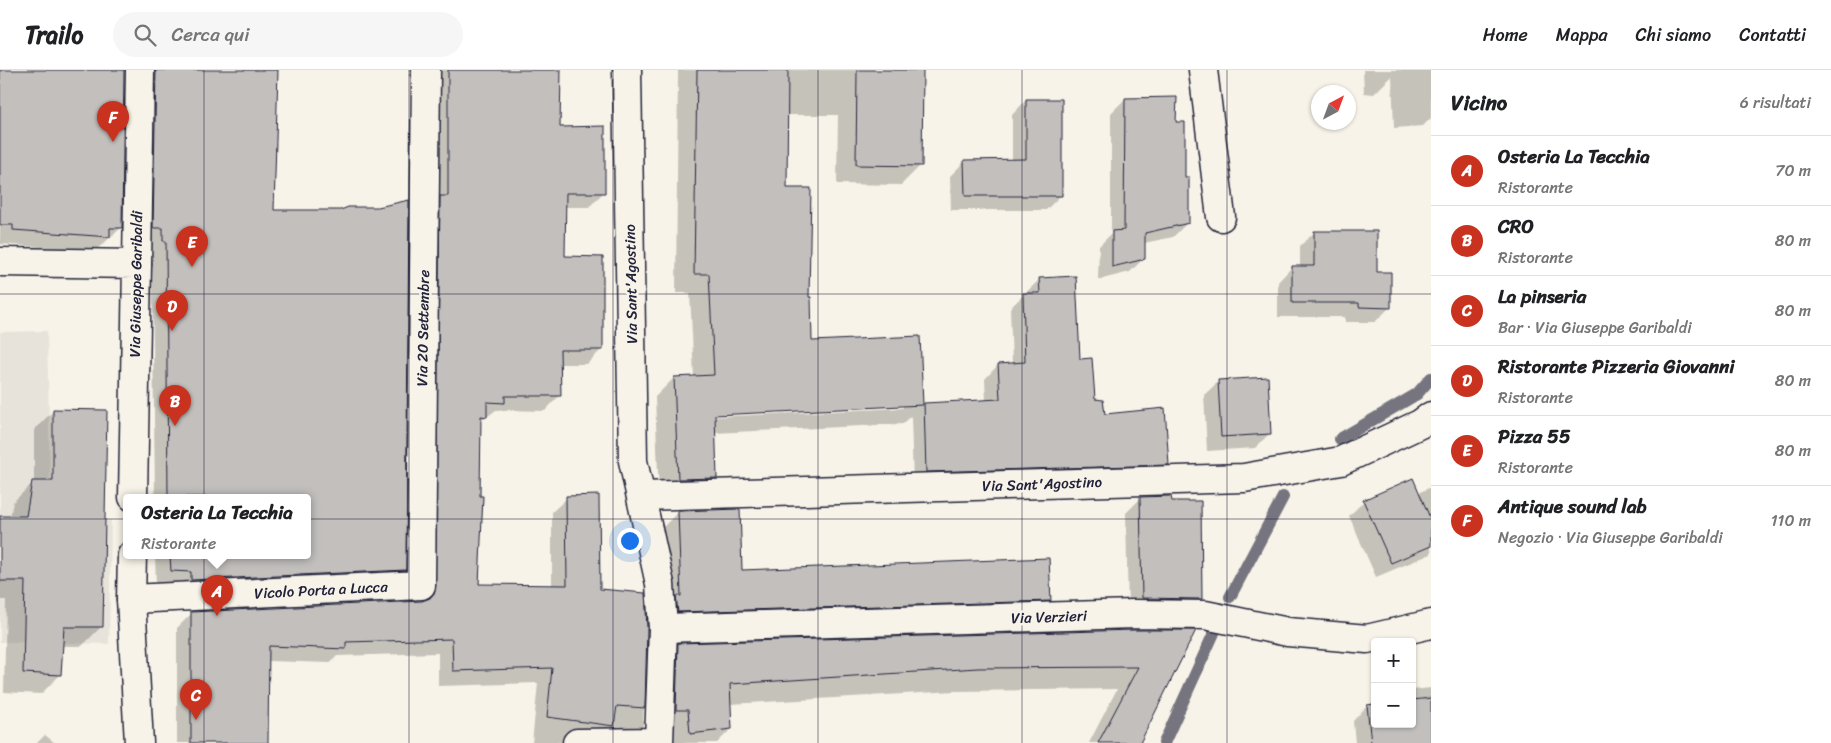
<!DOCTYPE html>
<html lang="it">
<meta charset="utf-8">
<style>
:root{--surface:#fff;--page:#f6f6f6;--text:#202124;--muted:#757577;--line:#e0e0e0;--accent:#c8321e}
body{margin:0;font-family:Sriracha,sans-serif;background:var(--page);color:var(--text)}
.controls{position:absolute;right:15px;bottom:15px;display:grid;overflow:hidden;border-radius:5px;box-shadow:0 1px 4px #0004}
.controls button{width:45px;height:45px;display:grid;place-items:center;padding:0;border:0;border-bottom:1px solid var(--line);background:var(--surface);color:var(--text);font:25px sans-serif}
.compass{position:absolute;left:1311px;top:15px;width:45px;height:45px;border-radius:50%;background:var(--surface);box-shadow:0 1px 4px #0004;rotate:41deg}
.you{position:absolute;left:629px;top:470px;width:18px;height:18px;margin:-12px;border:4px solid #fff;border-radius:50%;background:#1a73e8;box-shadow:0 0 0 8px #1a73e833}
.badge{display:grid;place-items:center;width:32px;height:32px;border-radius:50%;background:var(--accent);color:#fff;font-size:16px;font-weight:700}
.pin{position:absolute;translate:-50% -41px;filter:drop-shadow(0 1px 2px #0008)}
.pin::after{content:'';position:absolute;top:26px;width:18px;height:15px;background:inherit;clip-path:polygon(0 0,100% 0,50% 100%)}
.popup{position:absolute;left:123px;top:424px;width:188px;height:65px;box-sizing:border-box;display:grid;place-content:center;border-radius:5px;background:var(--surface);filter:drop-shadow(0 1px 4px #0005);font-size:16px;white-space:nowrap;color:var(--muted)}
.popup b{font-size:19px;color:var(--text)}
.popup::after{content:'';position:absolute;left:50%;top:100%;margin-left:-10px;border:10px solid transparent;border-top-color:var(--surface)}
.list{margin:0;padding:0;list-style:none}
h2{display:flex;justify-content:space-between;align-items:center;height:65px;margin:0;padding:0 20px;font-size:21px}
h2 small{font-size:16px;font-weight:400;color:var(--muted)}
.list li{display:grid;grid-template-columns:32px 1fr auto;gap:15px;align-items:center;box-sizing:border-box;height:70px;padding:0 20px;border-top:1px solid var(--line)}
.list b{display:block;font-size:19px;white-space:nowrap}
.list p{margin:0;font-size:16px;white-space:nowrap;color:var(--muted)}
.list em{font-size:16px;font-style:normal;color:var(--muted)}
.icon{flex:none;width:28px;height:28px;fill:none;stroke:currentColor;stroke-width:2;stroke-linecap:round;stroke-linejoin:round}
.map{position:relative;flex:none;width:1431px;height:673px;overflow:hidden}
header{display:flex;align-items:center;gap:30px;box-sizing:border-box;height:70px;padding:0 25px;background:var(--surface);border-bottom:1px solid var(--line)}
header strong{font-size:24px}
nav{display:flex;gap:28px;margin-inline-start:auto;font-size:18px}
.search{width:350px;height:45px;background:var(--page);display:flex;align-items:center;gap:12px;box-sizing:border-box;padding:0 18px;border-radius:28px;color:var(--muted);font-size:19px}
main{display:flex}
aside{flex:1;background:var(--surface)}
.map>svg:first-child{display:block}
.built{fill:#e7e3db}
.shadow{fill:#0003;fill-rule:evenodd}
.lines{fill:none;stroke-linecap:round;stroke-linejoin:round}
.stream{stroke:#76747f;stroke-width:12}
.building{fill:#c2bfbd;stroke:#22223b}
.pedestrian-casing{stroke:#22223b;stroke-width:31}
.minor-casing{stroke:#22223b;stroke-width:31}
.pedestrian{stroke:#f7f3e8;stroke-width:28}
.minor{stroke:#f7f3e8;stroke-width:28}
.grid{fill:none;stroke:#22223b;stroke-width:1;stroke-opacity:0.55}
.labels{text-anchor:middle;stroke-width:5;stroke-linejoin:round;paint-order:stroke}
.street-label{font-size:15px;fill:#22223b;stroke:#f7f3e8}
</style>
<header>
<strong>Trailo</strong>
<div class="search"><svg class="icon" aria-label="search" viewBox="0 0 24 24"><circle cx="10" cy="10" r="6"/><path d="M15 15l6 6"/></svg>Cerca qui</div>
<nav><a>Home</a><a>Mappa</a><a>Chi siamo</a><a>Contatti</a></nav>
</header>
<main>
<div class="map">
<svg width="1431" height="673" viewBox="0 0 1431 673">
<rect width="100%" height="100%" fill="#f7f3e8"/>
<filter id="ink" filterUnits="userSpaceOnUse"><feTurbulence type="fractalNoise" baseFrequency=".02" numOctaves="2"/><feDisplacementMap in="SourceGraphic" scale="10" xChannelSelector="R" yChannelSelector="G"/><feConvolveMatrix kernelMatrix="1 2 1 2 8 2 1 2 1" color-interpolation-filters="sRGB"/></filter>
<g filter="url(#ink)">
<polygon class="built" points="47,261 51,449 111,450 109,574 0,572 0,262"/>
<g class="shadow">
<polygon points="0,0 123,0 121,158 95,181 0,174"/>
<polygon points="131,0 277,0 272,141 404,500 390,514 156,515 155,485 307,485 307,427 155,427 152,185 149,185"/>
<polygon points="436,0 559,0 559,58 603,123 589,137 564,137 563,188 601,280 587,294 559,294 559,326 545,341 496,340 480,352 478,516 552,516 552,442 567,428 599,520 646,558 643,656 628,671 532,673 538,613 438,616 438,583 337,586 330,593 268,591 267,673 177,673 177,558 192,543 421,532 426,142"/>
<path d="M 678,0 L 922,0 L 921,95 L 901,115 L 837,114 L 838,45 L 786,45 L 786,119 L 808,229 L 811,272 L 919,267 L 922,336 L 924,334 L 986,331 L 985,309 L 998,295 L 1012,295 L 1010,238 L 1040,209 L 1079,290 L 1094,330 L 1104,345 L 1164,339 L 1168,394 L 1154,408 L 913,415 L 911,346 L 903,354 L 714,363 L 715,408 L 696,427 L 659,428 L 655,327 L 674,308 L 694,307 L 690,223 L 676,223 ZM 903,335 L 903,338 L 709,347 L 708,344 Z"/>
<polygon points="1363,0 1431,0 1431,48 1423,56 1394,58 1392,6 1374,24 1364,23"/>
<polygon points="1125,29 1175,53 1184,109 1187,153 1173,167 1144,173 1144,188 1130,202 1098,210 1099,176 1111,164 1111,43"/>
<polygon points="1026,30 1061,125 1046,140 951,140 950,106 965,91 1012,91 1012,45"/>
<polygon points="1315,162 1376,204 1390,237 1375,252 1345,252 1345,247 1278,247 1278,212 1292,197 1300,197 1300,176"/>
<polygon points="1219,311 1270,363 1255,378 1207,381 1204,325"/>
<polygon points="54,340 102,556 82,576 62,576 60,605 41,624 4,622 6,530 0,530 0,447 10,447 13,432 34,412 34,360"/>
<polygon points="1431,417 1431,484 1376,507 1349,446 1364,431 1418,423"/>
<polygon points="1141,428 1171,433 1201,529 1186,544 1128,543 1126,443"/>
<polygon points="678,442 741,501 1050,530 1032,548 660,559 660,460"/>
<polygon points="1194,562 1139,673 1089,673 1117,619 955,621 730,634 731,659 717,673 653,673 656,597 679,574"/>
<polygon points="1431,618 1431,673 1355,673 1353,651 1367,636 1375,631 1375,654 1412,654 1412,620"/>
<polygon points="45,665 55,673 37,673"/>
</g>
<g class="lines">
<g class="stream">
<polyline points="1340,369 1417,324 1431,308"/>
<polyline points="1230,527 1283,427"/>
<polyline points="1164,673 1214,563"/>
</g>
</g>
<g class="building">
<polygon points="0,0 124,0 122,158 110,158 110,167 13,160 13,155 0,155"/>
<polygon points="156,0 278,0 274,140 341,140 348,137 378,137 409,130 406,500 191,510 191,502 171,501 170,485 307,485 307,427 168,427 166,171 163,171 163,158 153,158"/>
<polygon points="448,0 561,0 560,57 605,56 605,123 566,123 565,186 603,187 603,280 560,280 561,326 505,326 505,333 487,332 487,347 481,346 480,426 483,426 479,514 567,515 566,426 599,425 600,519 645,523 647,558 645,638 617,636 614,656 547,647 552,598 453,601 452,569 346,572 346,579 269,576 268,673 191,673 191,542 422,531 430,528 435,522 440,126 448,126"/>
<polygon points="697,0 788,0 787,118 811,118 809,227 811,227 812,271 920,266 923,335 715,345 717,408 678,409 674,307 714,305 709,204 694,204"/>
<polygon points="857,0 923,0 922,96 856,95"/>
<polygon points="1177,27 1176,52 1185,52 1185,107 1189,107 1189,153 1145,163 1145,189 1112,197 1112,161 1124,160 1125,28"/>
<polygon points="1026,29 1062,29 1062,126 965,126 964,90 1026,89"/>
<polygon points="1314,161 1377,161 1377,202 1391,202 1391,238 1359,237 1359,233 1292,233 1292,196 1314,196"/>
<polygon points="1076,206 1080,289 1092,288 1095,329 1103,330 1105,344 1165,338 1169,395 926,402 924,333 1000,329 998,294 1025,292 1023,223 1040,223 1039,208"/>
<polygon points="1268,307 1271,364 1221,367 1218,310"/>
<polygon points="53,339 107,340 103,557 64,557 61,605 23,603 25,511 0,511 0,446 26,446 32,411 53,411"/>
<polygon points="1413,408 1431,450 1431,476 1391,493 1363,430"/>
<polygon points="1171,426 1172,431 1201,431 1202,529 1142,528 1140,427"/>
<polygon points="740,439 742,500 1049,488 1051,531 678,542 676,526 681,526 678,441"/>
<polygon points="1134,560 1196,560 1140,673 1098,673 1138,597 978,598 730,614 732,659 690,664 688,640 676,640 678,573"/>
<polygon points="1431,628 1431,673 1371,673 1367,635 1375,634 1375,654 1412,654 1412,630"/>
</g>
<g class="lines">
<defs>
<polyline id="pedestrian" points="137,194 140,0"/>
<g id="minor">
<polyline points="1203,0 1221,147"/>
<polyline points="0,192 137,194 133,427"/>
<polyline points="641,426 1244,408 1341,391 1420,354 1431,346"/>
<polyline points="132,485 131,529 139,673"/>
<polyline points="131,529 421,515 426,0"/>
<polyline points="663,558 1134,544 1205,545 1288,562 1367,569 1431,554"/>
<polyline points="577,673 659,672 663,558 660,514 633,391 627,0"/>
</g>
</defs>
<use href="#pedestrian" class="pedestrian-casing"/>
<use href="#minor" class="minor-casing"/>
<use href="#pedestrian" class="pedestrian"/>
<use href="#minor" class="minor"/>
</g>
</g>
<path class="grid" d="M 204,0 L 204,673M 409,0 L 409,673M 613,0 L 613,673M 818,0 L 818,673M 1022,0 L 1022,673M 1227,0 L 1227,673M 0,224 L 1431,224M 0,449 L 1431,449"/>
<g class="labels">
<g class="street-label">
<text transform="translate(136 214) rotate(-89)" y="5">Via Giuseppe Garibaldi</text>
<text transform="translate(631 214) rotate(-91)" y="5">Via Sant'Agostino</text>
<text transform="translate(423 258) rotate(-89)" y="5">Via 20 Settembre</text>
<text transform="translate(1042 414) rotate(-2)" y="5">Via Sant'Agostino</text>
<text transform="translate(321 520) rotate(-3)" y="5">Vicolo Porta a Lucca</text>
<text transform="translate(1049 547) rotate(-2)" y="5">Via Verzieri</text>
</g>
</g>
</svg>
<div class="controls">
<button>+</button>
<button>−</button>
</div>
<svg class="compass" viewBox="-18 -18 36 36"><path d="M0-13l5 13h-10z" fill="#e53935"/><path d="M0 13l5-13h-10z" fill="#757577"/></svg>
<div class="you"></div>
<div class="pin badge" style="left:217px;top:546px">A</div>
<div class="popup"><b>Osteria La Tecchia</b>Ristorante</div>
<div class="pin badge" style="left:175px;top:356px">B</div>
<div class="pin badge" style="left:196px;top:650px">C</div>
<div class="pin badge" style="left:172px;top:261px">D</div>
<div class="pin badge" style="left:192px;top:197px">E</div>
<div class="pin badge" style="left:113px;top:72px">F</div>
</div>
<aside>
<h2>Vicino<small>6 risultati</small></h2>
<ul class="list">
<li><span class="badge">A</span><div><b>Osteria La Tecchia</b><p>Ristorante</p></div><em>70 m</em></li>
<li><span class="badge">B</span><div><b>CRO</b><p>Ristorante</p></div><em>80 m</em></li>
<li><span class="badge">C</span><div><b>La pinseria</b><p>Bar · Via Giuseppe Garibaldi</p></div><em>80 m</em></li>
<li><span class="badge">D</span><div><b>Ristorante Pizzeria Giovanni</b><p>Ristorante</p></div><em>80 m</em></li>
<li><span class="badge">E</span><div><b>Pizza 55</b><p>Ristorante</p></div><em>80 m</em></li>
<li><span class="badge">F</span><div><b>Antique sound lab</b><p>Negozio · Via Giuseppe Garibaldi</p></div><em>110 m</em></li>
</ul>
</aside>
</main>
